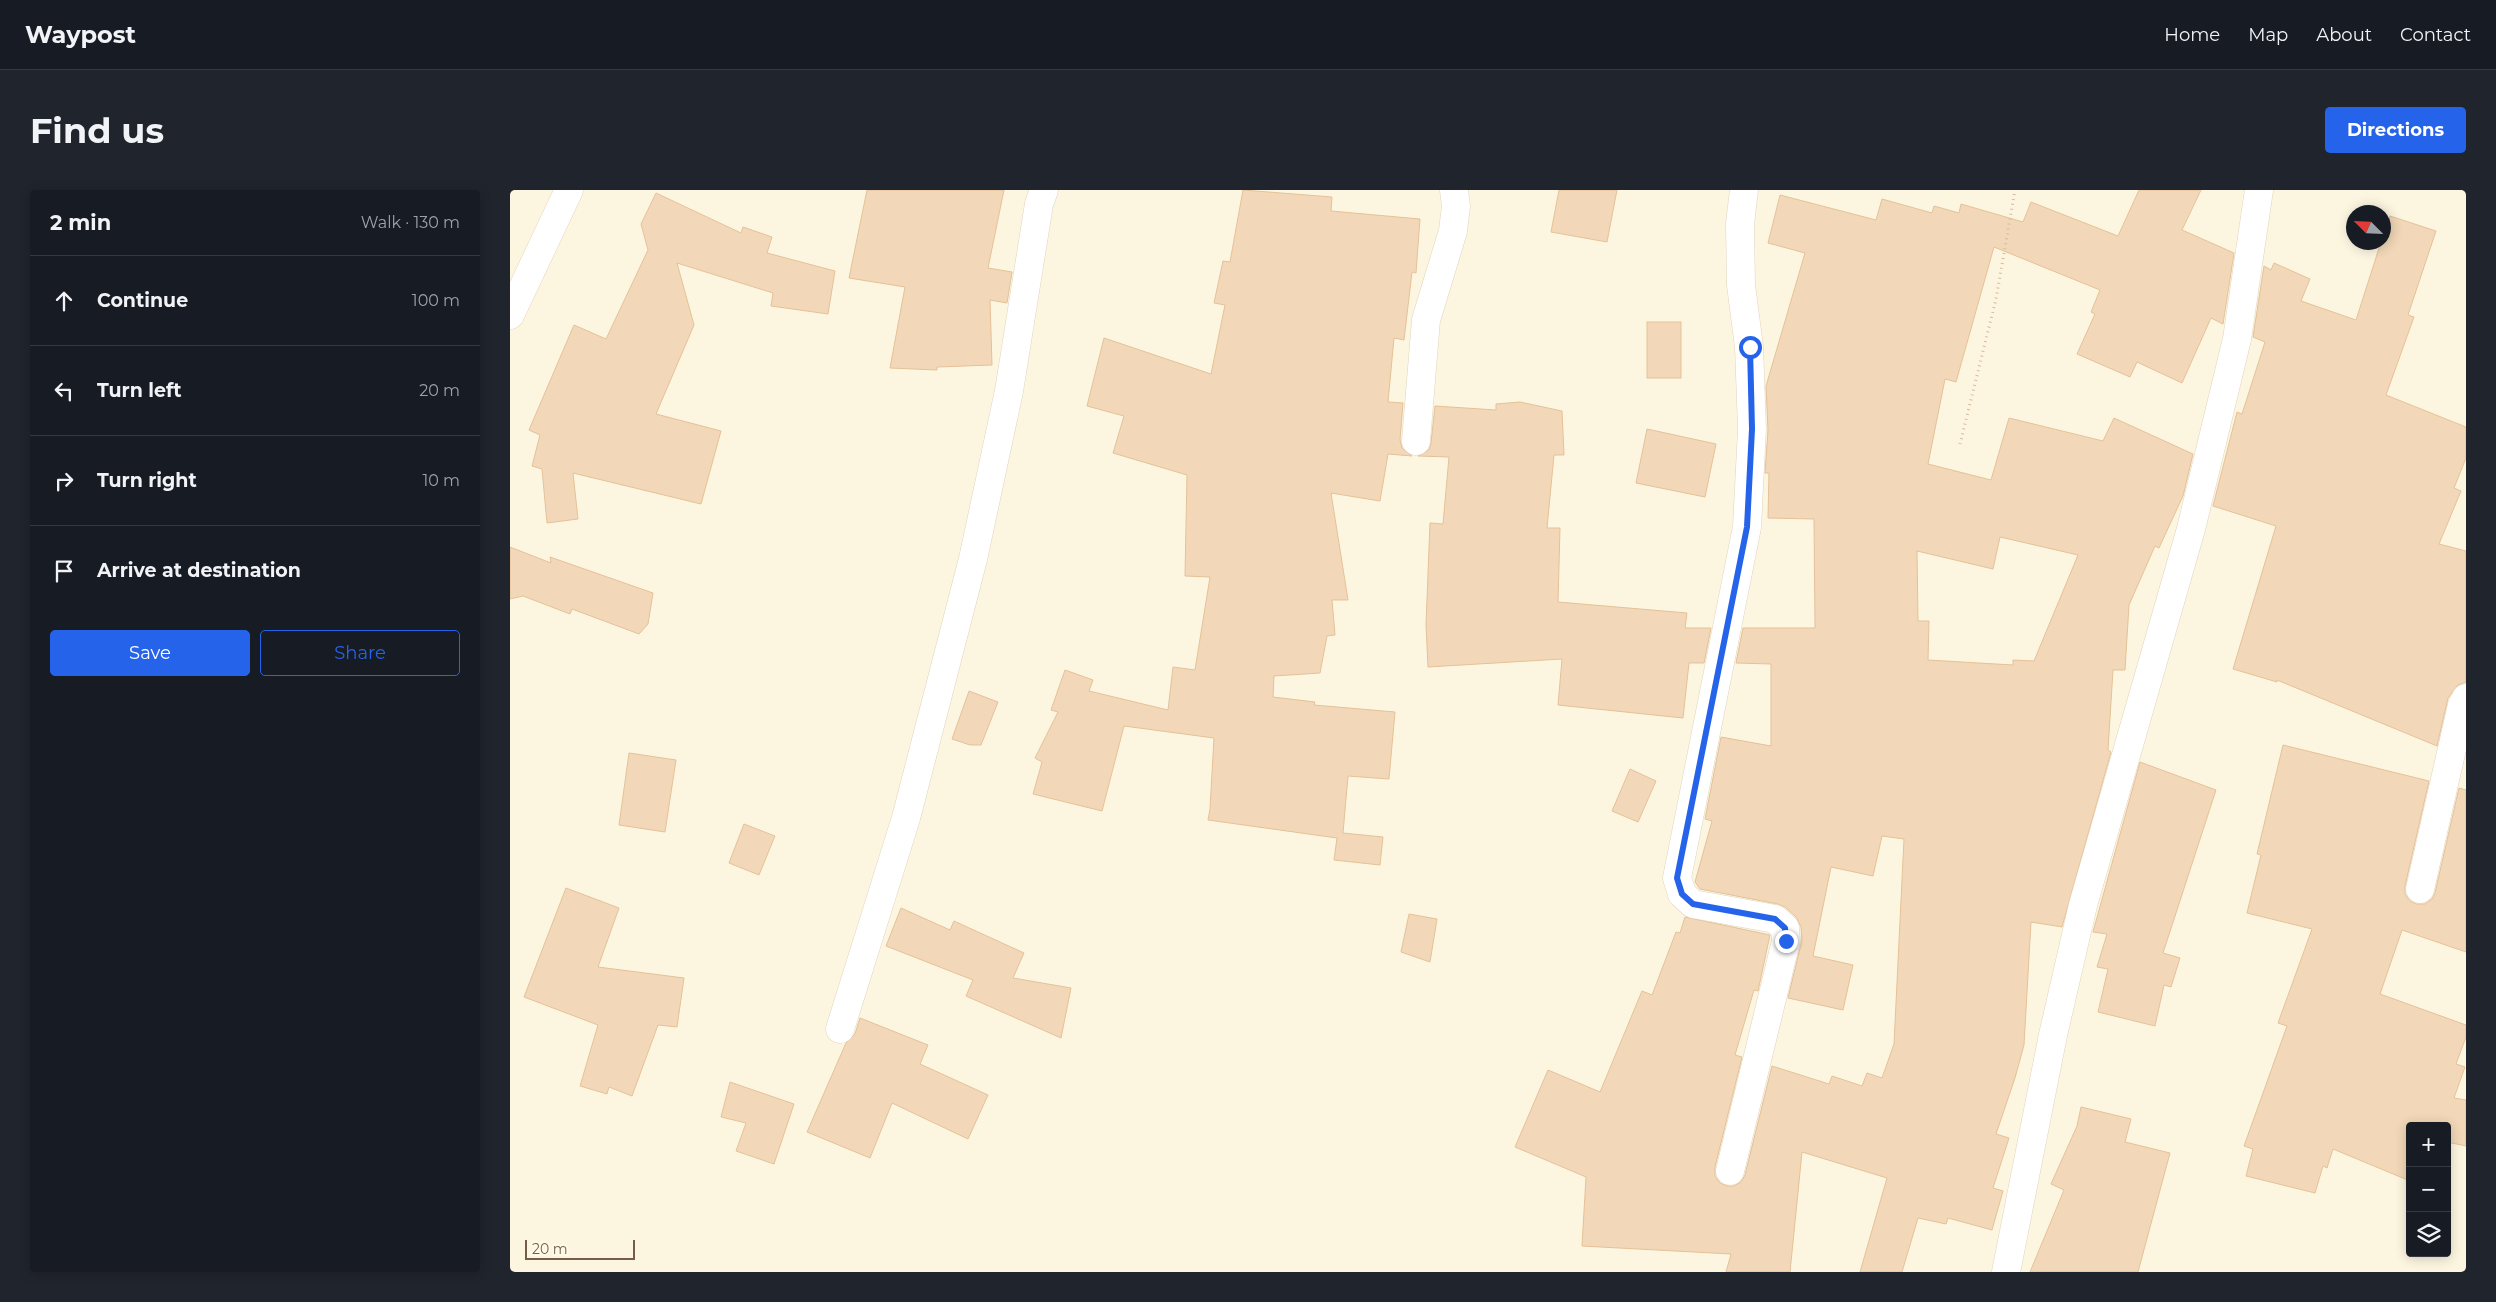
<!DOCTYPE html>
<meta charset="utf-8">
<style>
:root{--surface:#171b24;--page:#20242c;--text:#f1f3f6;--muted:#9ea1a6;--line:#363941;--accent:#2563eb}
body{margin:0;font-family:Montserrat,sans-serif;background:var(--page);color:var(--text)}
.controls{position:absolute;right:15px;bottom:15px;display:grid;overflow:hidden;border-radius:5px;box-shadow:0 2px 12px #0003}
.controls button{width:45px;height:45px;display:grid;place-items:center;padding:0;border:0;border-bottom:1px solid var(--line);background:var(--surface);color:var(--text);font:25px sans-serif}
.compass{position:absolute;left:1836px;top:15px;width:45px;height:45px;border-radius:50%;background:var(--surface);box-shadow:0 2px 12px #0003;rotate:294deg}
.scale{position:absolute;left:15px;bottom:12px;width:110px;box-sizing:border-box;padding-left:5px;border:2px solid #745e48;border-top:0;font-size:14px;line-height:18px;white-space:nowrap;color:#745e48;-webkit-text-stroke:4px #fff9e7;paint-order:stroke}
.stop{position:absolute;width:15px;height:15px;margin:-11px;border:4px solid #2563eb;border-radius:50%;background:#fff}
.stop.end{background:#2563eb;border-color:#fff;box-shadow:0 1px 5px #0008}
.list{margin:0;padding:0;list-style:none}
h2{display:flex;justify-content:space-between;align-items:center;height:65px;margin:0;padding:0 20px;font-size:21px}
h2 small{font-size:16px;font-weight:400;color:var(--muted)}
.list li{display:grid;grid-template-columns:32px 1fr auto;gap:15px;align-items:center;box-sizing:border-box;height:90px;padding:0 20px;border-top:1px solid var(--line)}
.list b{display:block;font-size:19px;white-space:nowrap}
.list em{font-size:16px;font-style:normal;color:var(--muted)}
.actions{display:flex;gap:10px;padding:15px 20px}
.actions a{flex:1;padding:11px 0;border:1px solid var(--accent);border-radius:5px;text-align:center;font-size:18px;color:var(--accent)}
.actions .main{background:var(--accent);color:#fff}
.icon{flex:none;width:28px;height:28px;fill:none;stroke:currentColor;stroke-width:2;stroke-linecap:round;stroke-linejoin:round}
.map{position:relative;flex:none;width:1956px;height:1082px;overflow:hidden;border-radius:5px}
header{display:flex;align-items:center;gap:30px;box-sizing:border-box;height:70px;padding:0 25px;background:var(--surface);border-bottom:1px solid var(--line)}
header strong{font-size:24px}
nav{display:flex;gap:28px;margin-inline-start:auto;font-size:18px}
.intro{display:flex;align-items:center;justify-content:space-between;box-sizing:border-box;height:120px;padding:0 30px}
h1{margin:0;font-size:35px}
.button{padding:12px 22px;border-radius:5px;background:var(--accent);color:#fff;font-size:18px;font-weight:700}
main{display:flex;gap:30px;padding:0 30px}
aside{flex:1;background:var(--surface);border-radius:5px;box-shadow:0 2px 12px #0003}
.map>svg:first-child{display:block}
.building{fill:#f2d8b8;stroke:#e5c198;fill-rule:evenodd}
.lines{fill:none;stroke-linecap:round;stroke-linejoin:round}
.street-casing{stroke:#e1d3bd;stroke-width:29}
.secondary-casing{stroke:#e6d5bb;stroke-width:29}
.path{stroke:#d7bb9c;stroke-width:3;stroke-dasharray:1 4;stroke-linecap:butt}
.street{stroke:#fff;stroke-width:28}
.secondary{stroke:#fff;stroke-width:28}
.route{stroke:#2563eb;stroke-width:6}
</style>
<header>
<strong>Waypost</strong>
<nav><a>Home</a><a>Map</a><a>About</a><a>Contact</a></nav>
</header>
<div class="intro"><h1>Find us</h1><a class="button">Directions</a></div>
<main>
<aside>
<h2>2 min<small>Walk · 130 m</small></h2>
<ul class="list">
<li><svg class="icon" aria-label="ahead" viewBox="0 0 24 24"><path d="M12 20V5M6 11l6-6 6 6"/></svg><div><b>Continue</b></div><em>100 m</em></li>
<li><svg class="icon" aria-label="left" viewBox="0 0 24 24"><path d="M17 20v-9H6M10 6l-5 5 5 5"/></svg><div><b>Turn left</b></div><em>20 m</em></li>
<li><svg class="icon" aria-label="right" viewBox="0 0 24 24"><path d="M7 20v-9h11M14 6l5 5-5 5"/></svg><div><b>Turn right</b></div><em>10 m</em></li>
<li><svg class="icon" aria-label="arrive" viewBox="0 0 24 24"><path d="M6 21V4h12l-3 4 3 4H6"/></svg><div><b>Arrive at destination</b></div></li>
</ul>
<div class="actions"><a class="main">Save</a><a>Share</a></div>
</aside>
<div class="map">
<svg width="1956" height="1082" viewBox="0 0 1956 1082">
<rect width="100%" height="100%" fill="#fcf6e1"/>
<g class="building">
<polygon points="357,0 494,0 478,78 502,82 497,113 480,110 482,175 427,177 427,180 380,178 395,97 339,88"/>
<polygon points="733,0 822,7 821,21 910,29 906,83 902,82 894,150 884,148 878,212 893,213 890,250 892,258 902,266 878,264 870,311 821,303 838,410 822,410 825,445 817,446 810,483 764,486 763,507 805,512 804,515 885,522 879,589 838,586 833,643 873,647 870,675 824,670 827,648 698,630 700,619 704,548 614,536 592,621 523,604 532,572 525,568 548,522 541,520 555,480 583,490 579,501 658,520 663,477 685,480 700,387 675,386 677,285 603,263 614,226 577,216 594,148 701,184 715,115 704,113 713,71 720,72"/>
<polygon points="1049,0 1107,0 1097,52 1041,42"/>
<path d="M 1629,0 L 1691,0 L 1672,40 L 1724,63 L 1713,134 L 1701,128 L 1672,193 L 1627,172 L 1620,187 L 1567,164 L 1585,124 L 1581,122 L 1590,100 L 1484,57 L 1446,192 L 1435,189 L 1418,274 L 1481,290 L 1499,228 L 1593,251 L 1604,228 L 1683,264 L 1673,306 L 1649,358 L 1645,356 L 1619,415 L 1615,480 L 1603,480 L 1598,560 L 1601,562 L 1552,737 L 1521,732 L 1514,855 L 1505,888 L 1486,944 L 1499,948 L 1483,998 L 1493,1001 L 1482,1040 L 1438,1028 L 1436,1034 L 1408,1028 L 1392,1082 L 1350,1082 L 1377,988 L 1292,962 L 1280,1082 L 1216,1082 L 1221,1064 L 1072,1056 L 1076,987 L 1005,957 L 1038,880 L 1090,902 L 1132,801 L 1142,805 L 1166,742 L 1170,743 L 1175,727 L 1260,745 L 1248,801 L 1244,800 L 1225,865 L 1232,867 L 1205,977 L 1205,986 L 1210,993 L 1217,996 L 1224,996 L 1231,992 L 1235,985 L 1262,876 L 1319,894 L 1322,886 L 1352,896 L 1357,883 L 1372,888 L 1384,854 L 1394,649 L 1372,646 L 1363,686 L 1321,677 L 1303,766 L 1343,775 L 1333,820 L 1278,808 L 1292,750 L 1291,737 L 1286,727 L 1275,717 L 1268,714 L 1190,699 L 1185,692 L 1202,631 L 1195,629 L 1211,547 L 1261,556 L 1261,474 L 1226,473 L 1233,438 L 1305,438 L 1304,329 L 1258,328 L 1259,283 L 1255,283 L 1258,240 L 1256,196 L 1295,63 L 1258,53 L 1270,5 L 1366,30 L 1372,9 L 1422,23 L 1424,16 L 1449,23 L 1451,14 L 1513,32 L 1521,12 L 1608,46 ZM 1490,347 L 1568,365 L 1524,471 L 1503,470 L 1503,475 L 1418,470 L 1419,431 L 1408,431 L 1407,361 L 1483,379 Z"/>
<polygon points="146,3 231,43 233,37 262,47 257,63 325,81 318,124 261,116 263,103 167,73 184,135 146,224 211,241 191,314 63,283 68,329 37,333 32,279 22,276 30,245 19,240 64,135 96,149 138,60 131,34"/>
<polygon points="1880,26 1926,41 1898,125 1904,127 1876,205 1956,237 1956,268 1944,298 1951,301 1929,354 1956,361 1956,492 1948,495 1938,508 1927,556 1767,490 1767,492 1723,479 1766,336 1703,316 1727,222 1732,224 1755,152 1743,147 1754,76 1761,80 1764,73 1800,89 1791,111 1846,130 1871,52 1874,52"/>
<rect x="1137" y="132" width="34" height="56"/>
<polygon points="1010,212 1052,221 1054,265 1044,265 1037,338 1050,338 1048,412 1177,423 1175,438 1201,438 1194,473 1179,473 1173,528 1048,515 1052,469 918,477 916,435 920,333 933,334 939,267 908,266 919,260 921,253 925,216 986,220 986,214"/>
<polygon points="1137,239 1206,254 1195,307 1126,293"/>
<polygon points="0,357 41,373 40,367 143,403 138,434 129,444 62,419 60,424 13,406 0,409"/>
<polygon points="459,501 488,512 471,555 460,555 442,549"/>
<polygon points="1773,555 1919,591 1895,696 1895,704 1900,711 1906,714 1915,714 1922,709 1925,703 1949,598 1956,600 1956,762 1892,740 1870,804 1956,835 1956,847 1946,874 1955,877 1944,908 1956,910 1956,956 1937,952 1937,936 1900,936 1900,991 1823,959 1817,978 1813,976 1805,1003 1736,986 1743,959 1734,956 1777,836 1768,833 1802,739 1737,723 1751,665 1747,664"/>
<polygon points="119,563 166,570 155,642 109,635"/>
<polygon points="1630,572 1706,600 1653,763 1670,768 1661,797 1654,795 1645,836 1588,822 1598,779 1587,777 1597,744 1583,742"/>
<polygon points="1120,579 1146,591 1128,632 1102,621"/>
<polygon points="234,634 265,646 249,685 219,673"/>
<polygon points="56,698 109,718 88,777 174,788 167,837 148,835 122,906 99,897 97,904 70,896 88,835 14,807"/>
<polygon points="391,718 440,740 444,731 514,763 503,788 561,798 551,848 456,806 463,790 376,756"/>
<polygon points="899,724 927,729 920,772 891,762"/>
<polygon points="350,828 418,855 410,874 478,905 458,949 382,913 360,968 297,942 336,853 345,844"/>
<polygon points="220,892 284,914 264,974 226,961 236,933 211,927"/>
<polygon points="1571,917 1621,929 1615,952 1660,963 1628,1082 1520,1082 1554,1000 1541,994 1567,936"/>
</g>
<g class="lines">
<defs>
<g id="street">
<polyline points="906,251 916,130 943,41 946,16 944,0"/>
<polyline points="1910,699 1952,515 1956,508"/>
<polyline points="330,839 396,628 463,369 499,201 529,14 534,0"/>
<polyline points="1220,981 1276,751 1275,738 1265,729 1183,714 1172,704 1167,688 1237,337 1242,239 1239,157 1231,95 1230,34 1234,0"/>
<polyline points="1496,1082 1543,845 1573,715 1681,339 1727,149 1749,0"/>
</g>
<polyline id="secondary" points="0,125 59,0"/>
</defs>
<use href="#street" class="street-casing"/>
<use href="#secondary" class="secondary-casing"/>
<polyline class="path" points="1450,254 1486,109 1505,0"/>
<use href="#street" class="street"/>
<use href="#secondary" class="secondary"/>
</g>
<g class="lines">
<polyline class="route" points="1240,157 1242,239 1237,337 1167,688 1172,704 1183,714 1265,729 1275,738 1276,751"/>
</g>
</svg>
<div class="controls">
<button>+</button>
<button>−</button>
<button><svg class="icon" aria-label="layers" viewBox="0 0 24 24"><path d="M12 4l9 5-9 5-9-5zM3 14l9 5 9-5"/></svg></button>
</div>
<svg class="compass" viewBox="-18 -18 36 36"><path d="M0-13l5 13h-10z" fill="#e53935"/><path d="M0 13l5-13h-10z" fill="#9ea1a6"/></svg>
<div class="scale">20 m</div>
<div class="stop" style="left:1240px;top:157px"></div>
<div class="stop end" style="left:1276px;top:751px"></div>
</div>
</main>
